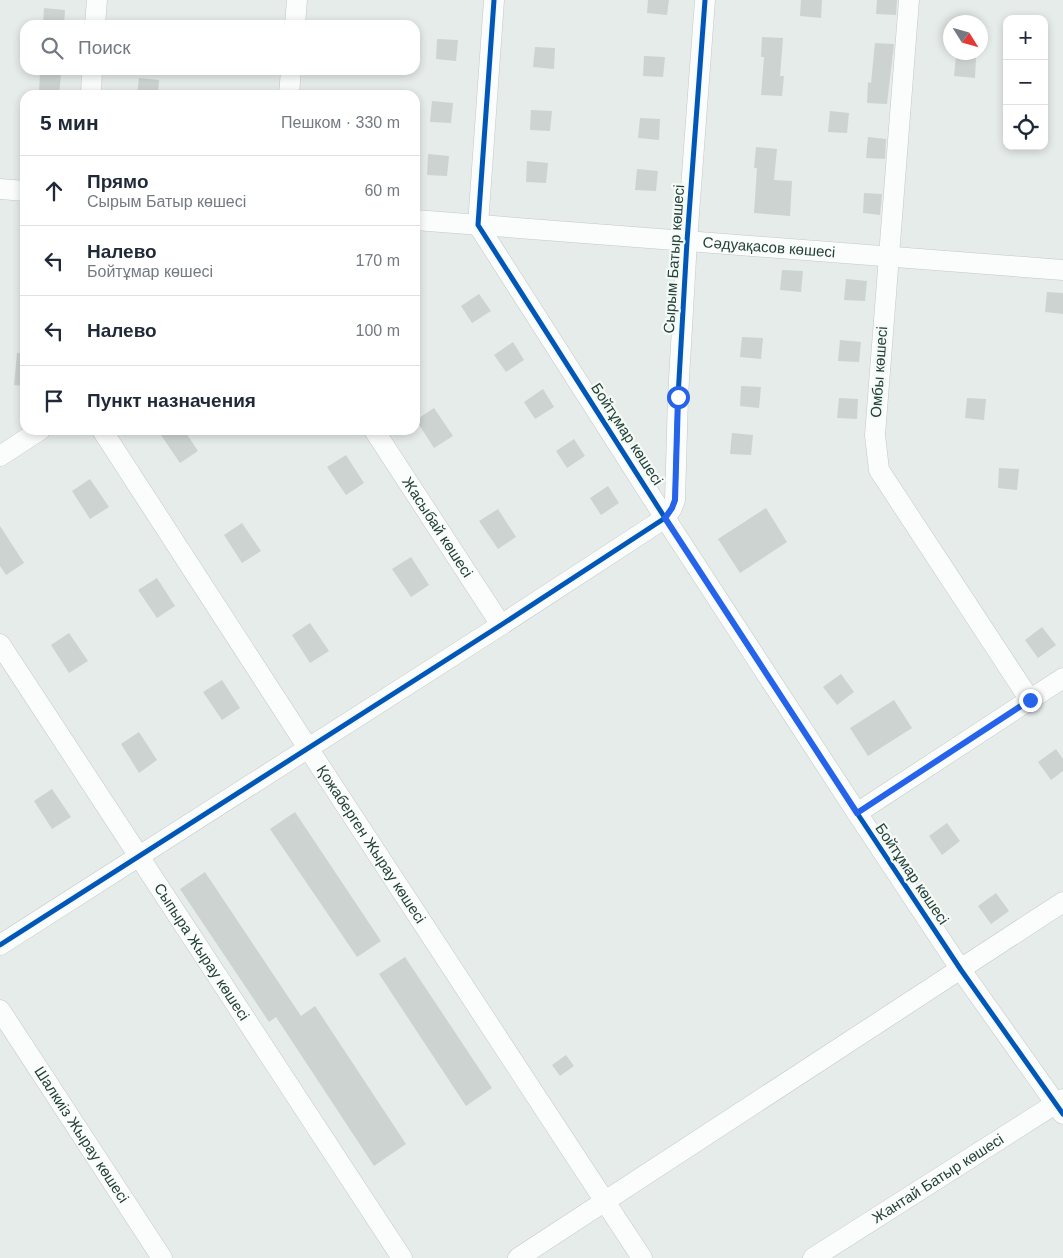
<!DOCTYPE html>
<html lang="ru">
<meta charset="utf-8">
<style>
:root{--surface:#fff;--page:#f2f2f3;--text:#1f2937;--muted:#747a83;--line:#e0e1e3}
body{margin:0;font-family:Arial,sans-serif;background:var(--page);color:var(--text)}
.controls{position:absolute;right:15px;top:15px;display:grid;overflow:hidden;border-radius:10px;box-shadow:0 2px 8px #0003}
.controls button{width:45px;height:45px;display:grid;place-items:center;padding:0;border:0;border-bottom:1px solid var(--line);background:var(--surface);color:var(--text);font:25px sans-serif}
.compass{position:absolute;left:943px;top:15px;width:45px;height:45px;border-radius:50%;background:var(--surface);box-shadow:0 2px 8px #0003;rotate:127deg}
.stop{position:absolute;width:15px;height:15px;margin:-11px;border:4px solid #2563eb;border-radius:50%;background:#fff}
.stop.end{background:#2563eb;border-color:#fff;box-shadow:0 1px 5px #0008}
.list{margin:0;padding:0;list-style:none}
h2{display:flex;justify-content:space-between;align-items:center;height:65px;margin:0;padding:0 20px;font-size:21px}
h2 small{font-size:16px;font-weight:400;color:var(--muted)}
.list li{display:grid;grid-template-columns:32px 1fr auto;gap:15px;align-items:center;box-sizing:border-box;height:70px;padding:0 20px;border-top:1px solid var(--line)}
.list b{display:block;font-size:19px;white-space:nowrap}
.list p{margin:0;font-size:16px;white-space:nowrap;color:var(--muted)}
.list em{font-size:16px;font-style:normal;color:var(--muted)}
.icon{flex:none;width:28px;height:28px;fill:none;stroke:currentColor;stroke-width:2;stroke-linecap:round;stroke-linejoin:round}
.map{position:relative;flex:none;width:1063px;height:1258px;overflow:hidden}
.search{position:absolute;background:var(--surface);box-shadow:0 2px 8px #0003;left:20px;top:20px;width:400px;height:55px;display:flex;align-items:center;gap:12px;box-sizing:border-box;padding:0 18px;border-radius:15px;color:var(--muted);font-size:19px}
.panel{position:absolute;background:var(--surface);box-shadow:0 2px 8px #0003;left:20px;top:90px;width:400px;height:345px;border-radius:15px}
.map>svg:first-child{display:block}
.building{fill:#cdd3d0}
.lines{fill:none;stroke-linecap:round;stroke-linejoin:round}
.minor-casing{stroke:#c3c9c6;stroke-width:21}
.minor{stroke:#fbfcfc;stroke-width:20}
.cycleway-casing{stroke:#f5faf7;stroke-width:8}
.cycleway{stroke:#0057b8;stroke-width:5}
.route{stroke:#2563eb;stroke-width:6}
.labels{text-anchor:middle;stroke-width:4.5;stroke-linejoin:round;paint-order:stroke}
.street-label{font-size:15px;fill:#224137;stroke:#f5faf7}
</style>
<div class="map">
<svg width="1063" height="1258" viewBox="0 0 1063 1258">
<rect width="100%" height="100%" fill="#e6ece9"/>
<g class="building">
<polygon points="648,0 669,0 667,15 647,13"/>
<polygon points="801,0 822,0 821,18 800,16"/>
<polygon points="877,0 897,0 896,15 876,14"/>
<polygon points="44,8 65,10 64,25 43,25"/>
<polygon points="762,37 783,38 780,76 784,76 782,96 761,95 764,57 761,57"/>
<polygon points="437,39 458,40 456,61 436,59"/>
<polygon points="875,43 894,44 887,104 867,103 868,82 871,83"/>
<polygon points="535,47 555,48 554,69 533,67"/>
<polygon points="644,56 665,57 663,77 643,76"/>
<polygon points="956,56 976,58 975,78 954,76"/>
<polygon points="40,73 61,74 59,95 39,93"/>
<polygon points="139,78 159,80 158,95 137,95"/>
<polygon points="432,101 453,103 451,123 430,122"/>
<polygon points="531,110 552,111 550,131 530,130"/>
<polygon points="830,111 849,113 847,133 828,132"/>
<polygon points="640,118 660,119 659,140 638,138"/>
<polygon points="868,137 886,139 885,159 866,158"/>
<polygon points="756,147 777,149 774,180 792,181 790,216 754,213 757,168 754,168"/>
<polygon points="428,154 449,156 447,176 427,175"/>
<polygon points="527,161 548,163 546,183 526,182"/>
<polygon points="637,169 658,171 656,191 635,190"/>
<polygon points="864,193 882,194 880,215 863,213"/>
<polygon points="782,270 803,271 801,292 780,290"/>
<polygon points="846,279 867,281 865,301 844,300"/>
<polygon points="1047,292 1063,293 1063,314 1045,312"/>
<polygon points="479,294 491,311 472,323 461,306"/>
<polygon points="742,337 763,338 761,359 740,357"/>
<polygon points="840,340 861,342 859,362 838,361"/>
<polygon points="513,342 524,360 506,372 494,355"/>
<polygon points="17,353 25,353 25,386 14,385"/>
<polygon points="741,386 761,387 759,408 740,406"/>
<polygon points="543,389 554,407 535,419 524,402"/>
<polygon points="839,398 858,399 857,419 837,418"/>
<polygon points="967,398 986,399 984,420 965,418"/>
<polygon points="434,408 453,436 434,448 416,420"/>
<polygon points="169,430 184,430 198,451 180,463 161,435"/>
<polygon points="732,433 753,435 751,455 730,454"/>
<polygon points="574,439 585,456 567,468 556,451"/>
<polygon points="346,455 364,483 346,495 327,467"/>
<polygon points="999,468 1019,469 1017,490 998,488"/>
<polygon points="90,479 109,507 90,519 72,491"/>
<polygon points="608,486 619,503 601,515 590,498"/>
<polygon points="766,508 787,542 740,573 718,539"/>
<polygon points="498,509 516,537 498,549 479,521"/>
<polygon points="242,523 261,551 242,563 224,535"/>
<polygon points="0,526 24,563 6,575 0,566"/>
<polygon points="411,557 429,585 411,597 392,569"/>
<polygon points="157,578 175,606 157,618 138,590"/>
<polygon points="310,623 329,651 310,663 292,635"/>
<polygon points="1042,627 1056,645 1038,658 1025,640"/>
<polygon points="69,633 88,661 69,673 51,645"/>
<polygon points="841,674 854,692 837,705 823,687"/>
<polygon points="222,680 240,708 222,720 203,692"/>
<polygon points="894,700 912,728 868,756 850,728"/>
<polygon points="139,732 157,760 139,773 121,744"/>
<polygon points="1056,749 1063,759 1063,771 1051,780 1038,762"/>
<polygon points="52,789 71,817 52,829 34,801"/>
<polygon points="295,812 381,941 357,957 270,829"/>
<polygon points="947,823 960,841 942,855 929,836"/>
<polygon points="205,872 301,1016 315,1006 406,1144 374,1166 276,1017 269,1022 180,889"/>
<polygon points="996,893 1009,911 991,924 978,906"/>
<polygon points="405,957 492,1088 466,1106 379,974"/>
<polygon points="566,1055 574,1066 560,1076 552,1065"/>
</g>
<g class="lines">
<defs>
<g id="minor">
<polyline points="494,0 478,225 665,518 857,813 961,970 1063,1114"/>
<polyline points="909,0 875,435 879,470 1030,700"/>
<polyline points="95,25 97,0"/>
<polyline points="295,25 297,0"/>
<polyline points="91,95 92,70"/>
<polyline points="289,95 291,70"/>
<polyline points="0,189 25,191"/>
<path id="s1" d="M 415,220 L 1063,270"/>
<path id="s2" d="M 102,430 L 308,748 L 642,1258"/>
<path id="s3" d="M 374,430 L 501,625"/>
<polyline points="0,456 40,430"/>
<path id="s4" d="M 0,644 L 402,1258"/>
<polyline points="857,813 1063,678"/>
<polyline points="0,945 501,625 665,518 672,508 675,500 678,397 687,241 705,0"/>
<path id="s5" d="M 0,1010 L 162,1258"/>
<polyline points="518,1258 1063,902"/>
<path id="s6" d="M 813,1258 L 1063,1099"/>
</g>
</defs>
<use href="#minor" class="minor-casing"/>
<use href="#minor" class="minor"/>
<defs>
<g id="cycleway">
<polyline points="494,0 478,225 665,518 857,813 961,970 1063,1114"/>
<polyline points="0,945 501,625 665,518 672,508 675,500 678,397 687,241 705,0"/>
</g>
</defs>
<use href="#cycleway" class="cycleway-casing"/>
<use href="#cycleway" class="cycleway"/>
</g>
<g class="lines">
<polyline class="route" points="678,397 675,500 672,508 665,518 857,813 1030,700"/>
</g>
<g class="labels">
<g class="street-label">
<text dy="5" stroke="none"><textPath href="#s1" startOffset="355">Сәдуақасов көшесі</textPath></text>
<text transform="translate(674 259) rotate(-86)" y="5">Сырым Батыр көшесі</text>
<text transform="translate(879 372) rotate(-86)" y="5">Омбы көшесі</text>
<text transform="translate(627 434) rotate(57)" y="5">Бойтұмар көшесі</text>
<text dy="5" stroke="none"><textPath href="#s3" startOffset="116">Жасыбай көшесі</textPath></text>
<text dy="5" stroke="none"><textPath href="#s2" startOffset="494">Қожаберген Жырау көшесі</textPath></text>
<text transform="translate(912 874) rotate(56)" y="5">Бойтұмар көшесі</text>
<text dy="5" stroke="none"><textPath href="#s4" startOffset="368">Сыпыра Жырау көшесі</textPath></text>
<text dy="5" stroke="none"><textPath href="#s5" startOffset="149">Шалкиіз Жырау көшесі</textPath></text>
<text dy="5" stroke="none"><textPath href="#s6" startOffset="148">Жантай Батыр көшесі</textPath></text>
</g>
</g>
</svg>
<div class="controls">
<button>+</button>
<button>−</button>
<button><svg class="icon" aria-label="locate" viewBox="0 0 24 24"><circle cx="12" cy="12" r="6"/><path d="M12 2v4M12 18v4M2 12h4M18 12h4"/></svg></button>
</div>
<svg class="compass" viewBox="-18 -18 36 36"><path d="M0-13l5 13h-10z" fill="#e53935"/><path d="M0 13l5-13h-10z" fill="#747a83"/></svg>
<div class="stop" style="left:678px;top:397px"></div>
<div class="stop end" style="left:1030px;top:700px"></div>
<div class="search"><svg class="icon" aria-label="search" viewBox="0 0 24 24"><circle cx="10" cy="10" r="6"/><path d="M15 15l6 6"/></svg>Поиск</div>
<section class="panel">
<h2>5 мин<small>Пешком · 330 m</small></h2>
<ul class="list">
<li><svg class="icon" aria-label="ahead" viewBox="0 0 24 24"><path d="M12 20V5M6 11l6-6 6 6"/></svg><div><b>Прямо</b><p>Сырым Батыр көшесі</p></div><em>60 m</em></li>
<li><svg class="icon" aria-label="left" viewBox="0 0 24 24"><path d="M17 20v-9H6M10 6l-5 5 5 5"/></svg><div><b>Налево</b><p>Бойтұмар көшесі</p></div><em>170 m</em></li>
<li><svg class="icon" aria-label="left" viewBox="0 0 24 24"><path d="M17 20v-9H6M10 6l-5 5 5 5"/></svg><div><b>Налево</b></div><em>100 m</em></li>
<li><svg class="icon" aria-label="arrive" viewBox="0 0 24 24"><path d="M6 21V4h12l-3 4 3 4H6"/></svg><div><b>Пункт назначения</b></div></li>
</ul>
</section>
</div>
